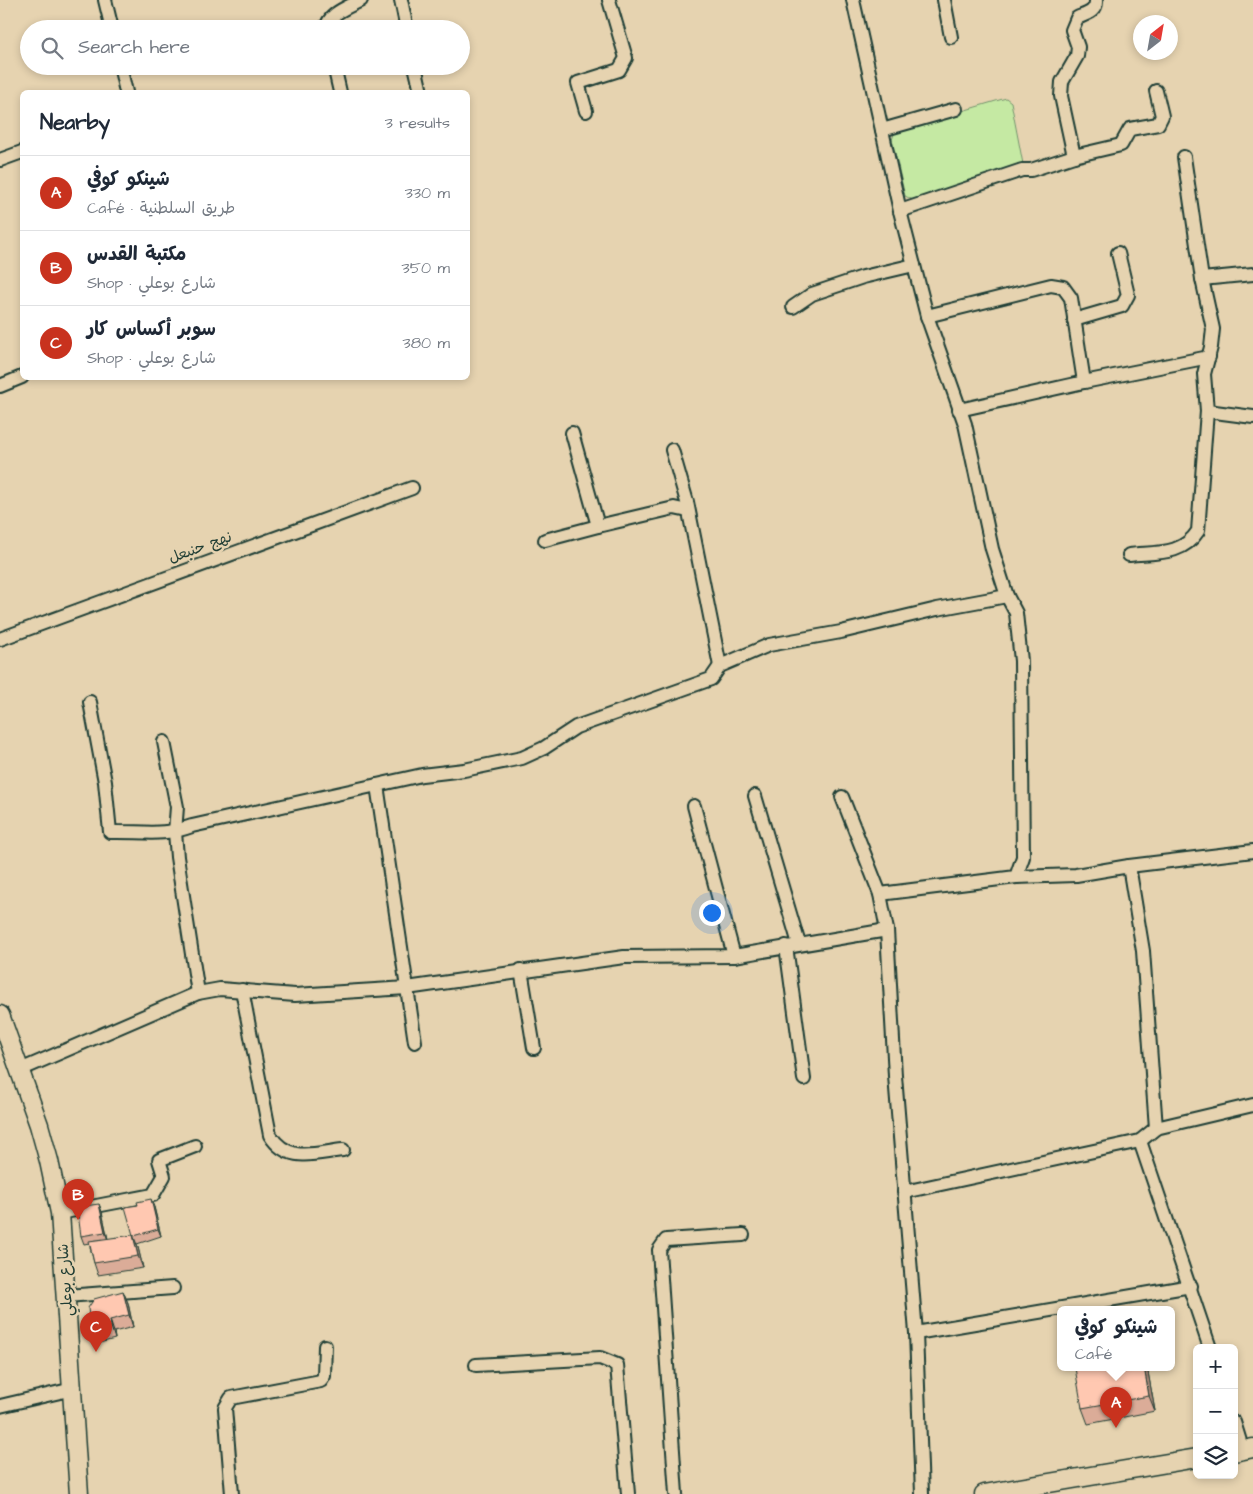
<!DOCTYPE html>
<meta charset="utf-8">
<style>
:root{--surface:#fff;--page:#f6f6f7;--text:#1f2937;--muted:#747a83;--line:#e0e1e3;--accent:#c8321e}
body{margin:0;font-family:"Architects Daughter","Playpen Sans Arabic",sans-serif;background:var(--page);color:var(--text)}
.controls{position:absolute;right:15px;bottom:15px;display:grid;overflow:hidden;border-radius:8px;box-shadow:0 2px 8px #0003}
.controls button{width:45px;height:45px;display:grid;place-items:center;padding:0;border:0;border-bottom:1px solid var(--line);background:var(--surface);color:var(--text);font:25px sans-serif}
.compass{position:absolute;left:1133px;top:15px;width:45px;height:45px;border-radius:50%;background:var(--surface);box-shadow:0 2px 8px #0003;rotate:31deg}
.you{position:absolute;left:711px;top:912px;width:18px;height:18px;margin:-12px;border:4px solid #fff;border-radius:50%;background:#1a73e8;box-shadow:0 0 0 8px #1a73e833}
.badge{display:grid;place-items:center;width:32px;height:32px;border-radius:50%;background:var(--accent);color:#fff;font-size:16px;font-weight:700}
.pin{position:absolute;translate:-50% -41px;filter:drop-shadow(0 1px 2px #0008)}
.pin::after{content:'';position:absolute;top:26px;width:18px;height:15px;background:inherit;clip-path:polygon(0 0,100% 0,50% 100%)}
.popup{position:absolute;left:1057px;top:1306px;width:118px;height:65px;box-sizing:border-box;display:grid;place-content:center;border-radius:8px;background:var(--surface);filter:drop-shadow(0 1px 4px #0005);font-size:16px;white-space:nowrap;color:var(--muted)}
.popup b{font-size:19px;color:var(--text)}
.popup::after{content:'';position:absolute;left:50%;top:100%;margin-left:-10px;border:10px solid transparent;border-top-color:var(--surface)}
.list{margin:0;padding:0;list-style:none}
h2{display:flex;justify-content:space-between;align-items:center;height:65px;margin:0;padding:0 20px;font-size:21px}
h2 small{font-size:16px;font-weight:400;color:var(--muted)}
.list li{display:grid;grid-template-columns:32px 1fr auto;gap:15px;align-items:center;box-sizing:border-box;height:75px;padding:0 20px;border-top:1px solid var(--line)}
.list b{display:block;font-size:19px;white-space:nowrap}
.list p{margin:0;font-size:16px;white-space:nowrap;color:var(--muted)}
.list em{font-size:16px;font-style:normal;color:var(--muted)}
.icon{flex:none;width:28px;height:28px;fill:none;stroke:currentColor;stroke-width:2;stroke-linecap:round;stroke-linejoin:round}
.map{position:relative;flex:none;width:1253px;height:1494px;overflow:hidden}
.search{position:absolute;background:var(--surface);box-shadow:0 2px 8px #0003;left:20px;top:20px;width:450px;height:55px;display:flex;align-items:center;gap:12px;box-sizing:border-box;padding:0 18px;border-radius:28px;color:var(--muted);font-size:19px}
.panel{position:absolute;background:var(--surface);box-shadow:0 2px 8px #0003;left:20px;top:90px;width:450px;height:290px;border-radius:8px}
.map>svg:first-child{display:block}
.green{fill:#c5e9a3;stroke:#72936c}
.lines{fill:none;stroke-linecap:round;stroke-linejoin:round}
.street-casing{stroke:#1f3d34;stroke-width:16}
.secondary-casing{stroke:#1f3d34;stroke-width:21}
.street{stroke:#e6d3b0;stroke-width:12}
.secondary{stroke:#e6d3b0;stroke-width:18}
.wall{fill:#dbac98;stroke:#1f3d34}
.shaded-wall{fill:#b28c7c;stroke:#1f3d34}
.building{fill:#ffc8b1;stroke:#1f3d34}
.labels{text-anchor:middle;stroke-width:5;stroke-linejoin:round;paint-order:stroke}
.street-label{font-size:15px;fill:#1f3d34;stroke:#e6d3b0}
</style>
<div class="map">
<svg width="1253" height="1494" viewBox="0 0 1253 1494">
<rect width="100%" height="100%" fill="#e6d3b0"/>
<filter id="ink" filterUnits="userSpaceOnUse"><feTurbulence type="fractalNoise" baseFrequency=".02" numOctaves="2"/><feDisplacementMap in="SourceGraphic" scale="10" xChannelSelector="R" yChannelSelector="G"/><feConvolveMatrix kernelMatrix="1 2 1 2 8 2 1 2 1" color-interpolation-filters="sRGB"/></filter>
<g filter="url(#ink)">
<polygon class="green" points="1006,98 1011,102 1023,164 915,201 905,196 892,140 895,131"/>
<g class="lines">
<defs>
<g id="street">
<polyline points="105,0 112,29"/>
<polyline points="401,0 407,29"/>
<polyline points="853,0 900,211 927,316 965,424 992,549 1007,596 1016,613 1021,661 1023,857 1016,877 880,894"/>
<polyline points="944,0 951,37"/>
<path d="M 326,29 C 328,13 349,7 361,0"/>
<polyline points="120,66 126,92"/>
<polyline points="334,66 340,92"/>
<polyline points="415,66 421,92"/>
<polyline points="586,111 578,83 619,70 626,58 609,0"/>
<polyline points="882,130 956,109"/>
<polyline points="1074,156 1121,145 1130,129 1158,124 1162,116 1156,91"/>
<polyline points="1184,157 1202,279 1213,329 1211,347 1204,374 1207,411 1253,417"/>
<polyline points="0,160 22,152"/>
<path d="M 900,211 L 1022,170 L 1031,170 L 1074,156 L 1061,96 L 1062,82 L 1077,56 L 1078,47 L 1072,30 L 1077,18 C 1086,14 1097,12 1096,0"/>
<polyline points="1202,279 1253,274"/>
<polyline points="793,307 812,294 863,277 914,265"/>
<polyline points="927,316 1051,285 1063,287 1071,298 1084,382"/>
<polyline points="1074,320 1122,306 1128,295 1118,253"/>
<polyline points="0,386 22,377"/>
<polyline points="959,410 1084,382 1209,357"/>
<polyline points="572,433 598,526 674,508 688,511"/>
<polyline points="672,450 687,502 720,666"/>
<polyline points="545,540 598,526"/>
<path d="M 1129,555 C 1156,552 1182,556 1198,531 L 1207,411"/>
<polyline points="0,639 412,488"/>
<path d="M 90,702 L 105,782 L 110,832 C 142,831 162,837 192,826 L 422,775 L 464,770 L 522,758 L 544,748 L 576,727 L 711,679 L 720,666 L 769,645 L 841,632 L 937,609 L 1007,596"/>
<polyline points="164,742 177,807 175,832 177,857 198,993"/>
<polyline points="377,785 415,1042"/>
<polyline points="755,796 799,944"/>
<polyline points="842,797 880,894 887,930"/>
<polyline points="694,806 734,956"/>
<polyline points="1129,866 1253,851"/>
<polyline points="1016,877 1076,875 1129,866 1143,951 1156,1128"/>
<polyline points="786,946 804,1079"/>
<polyline points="521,970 534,1048"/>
<path d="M 242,990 L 270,1135 C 288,1164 314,1153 343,1150"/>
<polyline points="20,1070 198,993 220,989 295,995 407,988 624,957 734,956 887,930 895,1076 916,1333 922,1494"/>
<polyline points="1140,1141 1156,1128 1253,1105"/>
<polyline points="904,1192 1140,1141 1210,1348"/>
<polyline points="60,1213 153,1195 164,1176 159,1160 195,1146"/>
<polyline points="66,1296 173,1288"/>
<polyline points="916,1333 1191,1286"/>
<polyline points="476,1365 600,1358 617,1365 628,1494"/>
<polyline points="0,1406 73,1389"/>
<polyline points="1234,1422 1243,1451"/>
<polyline points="232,1494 225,1408 231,1398 321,1381 324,1376 325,1346"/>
<polyline points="676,1494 659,1250 666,1240 743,1235"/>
</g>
<g id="secondary">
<polyline points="0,1015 39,1125 49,1161 60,1213 79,1494"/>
<polyline points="1234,1452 1253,1448"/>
<polyline points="984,1494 1197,1458"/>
</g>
</defs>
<use href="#street" class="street-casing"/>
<use href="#secondary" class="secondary-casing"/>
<use href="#street" class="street"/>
<use href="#secondary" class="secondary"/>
</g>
<g class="wall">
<polygon points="99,1204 102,1212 108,1239 133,1235 154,1207 161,1236 137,1244 143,1268 98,1275 94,1263 89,1243 84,1244 81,1236"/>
<polygon points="123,1291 128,1303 133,1327 114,1332 115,1339 95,1344 91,1332"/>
<polygon points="1084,1367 1146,1367 1148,1372 1155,1411 1088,1424 1082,1408"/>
</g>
<g class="shaded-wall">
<polygon points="151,1199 154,1207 161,1236 158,1229"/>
<polygon points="99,1204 102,1212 108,1240 105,1232"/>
<polygon points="133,1235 138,1247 143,1268 138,1256"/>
<polygon points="123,1291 128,1303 133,1327 129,1315"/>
<polygon points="110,1320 114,1332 115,1339 111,1327"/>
<polygon points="1144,1367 1146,1367 1148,1372 1155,1411 1149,1396"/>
</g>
<g class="building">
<polygon points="151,1199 158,1229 134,1236 133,1235 125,1207 138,1205 137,1202"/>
<polygon points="99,1204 105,1232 81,1236 77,1207"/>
<polygon points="133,1235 138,1256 94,1263 89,1241"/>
<polygon points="123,1291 129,1315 110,1320 111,1327 91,1332 88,1308 94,1299"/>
<polygon points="1084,1367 1144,1367 1149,1396 1082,1408 1075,1368"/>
</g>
</g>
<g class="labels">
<g class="street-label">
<text transform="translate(200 547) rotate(-20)" y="5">نهج حنبعل</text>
<text transform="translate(65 1280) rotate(-94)" y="5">شارع بوعلي</text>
</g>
</g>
</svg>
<div class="controls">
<button>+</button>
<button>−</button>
<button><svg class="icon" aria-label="layers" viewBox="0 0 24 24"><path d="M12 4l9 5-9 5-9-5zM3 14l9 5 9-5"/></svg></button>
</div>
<svg class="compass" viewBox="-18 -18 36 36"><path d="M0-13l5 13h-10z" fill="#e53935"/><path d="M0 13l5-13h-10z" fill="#747a83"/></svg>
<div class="you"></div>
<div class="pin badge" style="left:1116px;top:1428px">A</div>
<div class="popup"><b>شينكو كوفي</b>Café</div>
<div class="pin badge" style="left:78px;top:1220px">B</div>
<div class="pin badge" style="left:96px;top:1352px">C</div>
<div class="search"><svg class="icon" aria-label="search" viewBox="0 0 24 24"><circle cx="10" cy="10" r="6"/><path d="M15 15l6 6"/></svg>Search here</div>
<section class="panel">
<h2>Nearby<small>3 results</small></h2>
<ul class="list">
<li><span class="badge">A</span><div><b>شينكو كوفي</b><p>Café · طريق السلطنية</p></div><em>330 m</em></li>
<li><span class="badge">B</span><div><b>مكتبة القدس</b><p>Shop · شارع بوعلي</p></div><em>350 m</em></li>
<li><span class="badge">C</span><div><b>سوبر أكساس كار</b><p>Shop · شارع بوعلي</p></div><em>380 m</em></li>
</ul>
</section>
</div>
